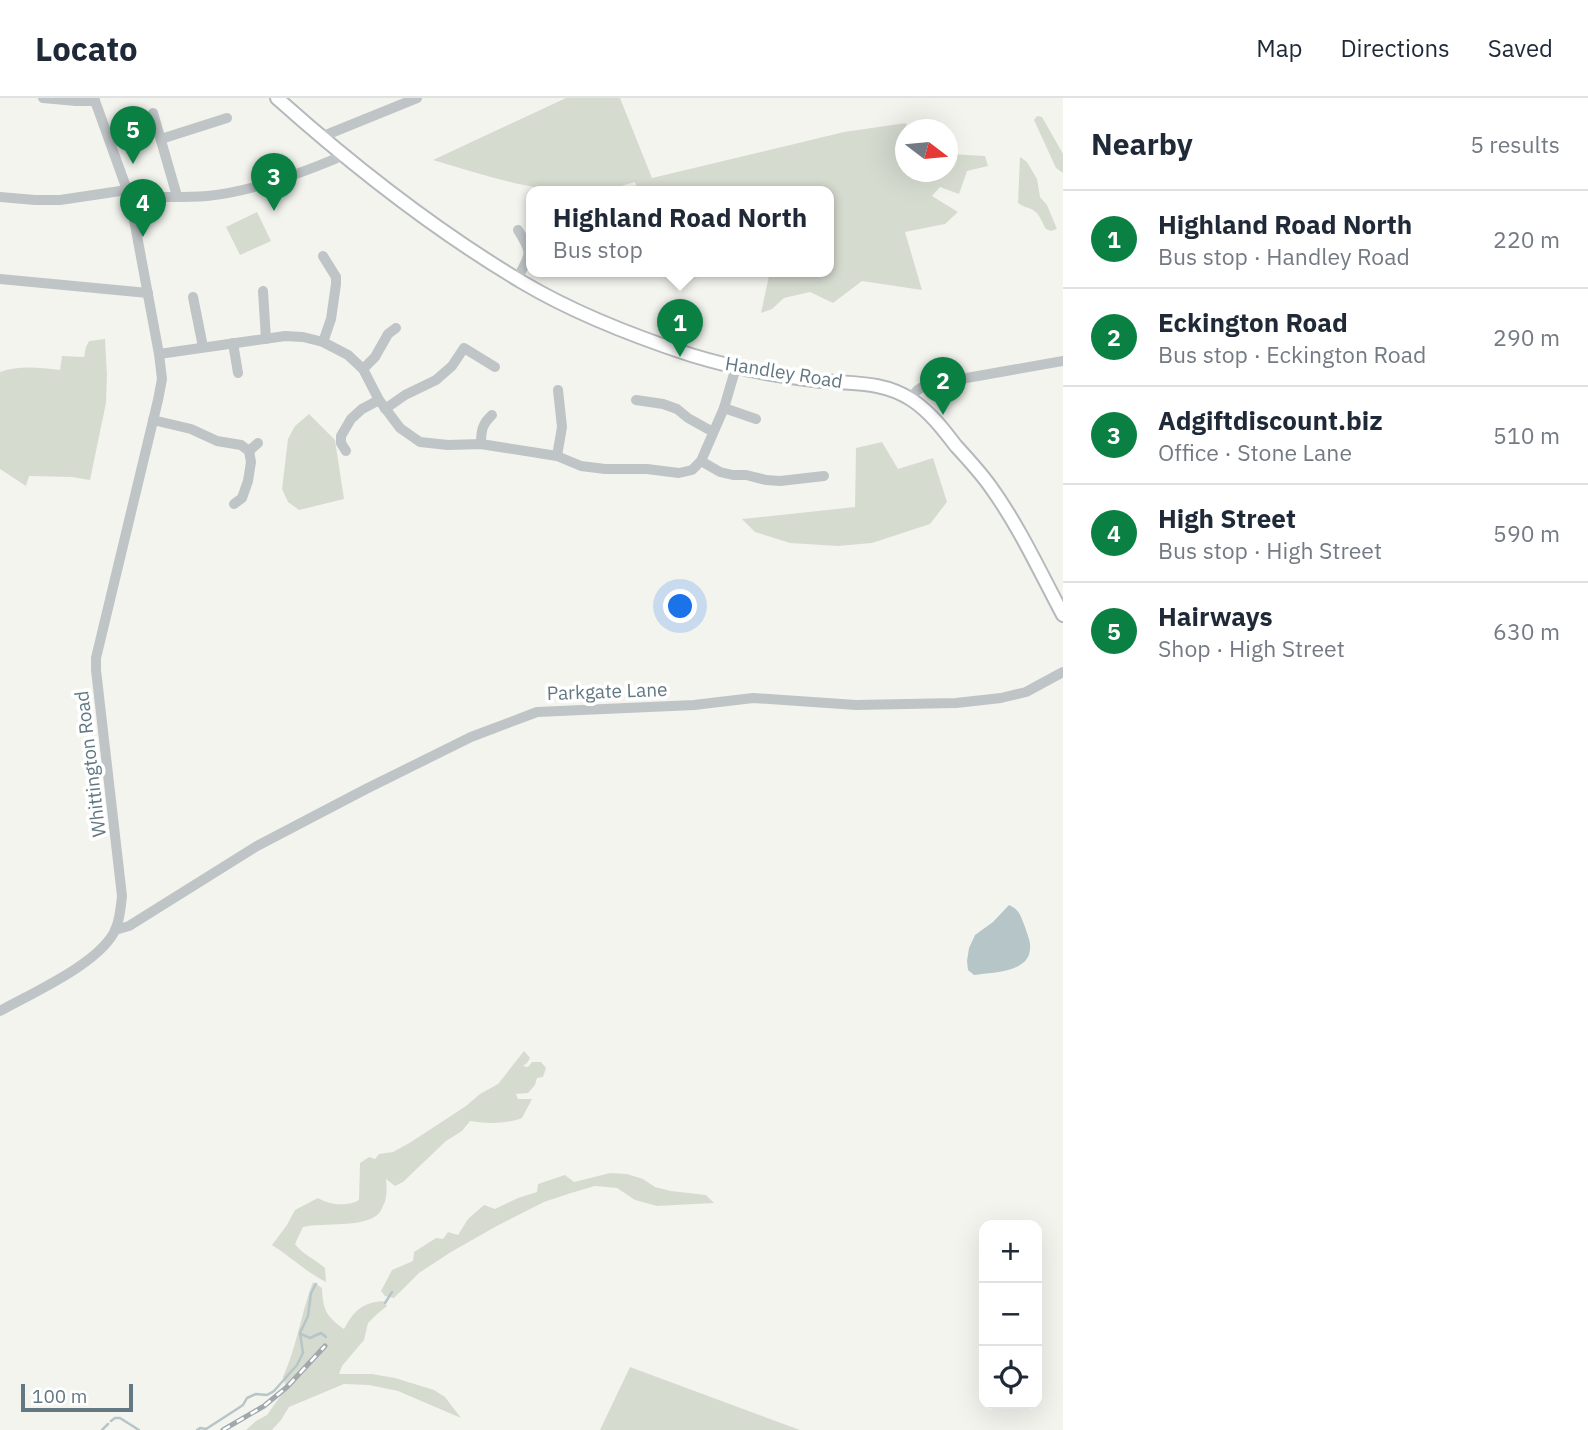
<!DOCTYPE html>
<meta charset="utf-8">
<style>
:root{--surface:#fff;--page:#f2f2f3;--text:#1f2937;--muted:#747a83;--line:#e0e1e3;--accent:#0b8043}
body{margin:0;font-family:"IBM Plex Sans",sans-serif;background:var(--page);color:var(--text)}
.controls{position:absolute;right:21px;bottom:21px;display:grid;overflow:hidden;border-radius:14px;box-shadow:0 7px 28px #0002}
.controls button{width:63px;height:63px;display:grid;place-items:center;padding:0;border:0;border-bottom:2px solid var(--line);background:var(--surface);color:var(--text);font:35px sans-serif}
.compass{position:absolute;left:895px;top:21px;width:63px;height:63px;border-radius:50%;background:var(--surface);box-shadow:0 7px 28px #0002;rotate:106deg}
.scale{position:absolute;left:21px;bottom:18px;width:112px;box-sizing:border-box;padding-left:7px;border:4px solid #627882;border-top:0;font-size:19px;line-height:24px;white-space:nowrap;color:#627882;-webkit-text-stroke:5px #fff;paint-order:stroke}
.you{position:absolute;left:681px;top:509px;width:24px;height:24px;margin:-18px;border:5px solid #fff;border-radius:50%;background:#1a73e8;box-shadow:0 0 0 10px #1a73e833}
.badge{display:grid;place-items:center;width:46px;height:46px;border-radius:50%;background:var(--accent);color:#fff;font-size:23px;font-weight:700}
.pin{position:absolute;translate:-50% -58px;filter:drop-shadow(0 2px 4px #0008)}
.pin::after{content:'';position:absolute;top:37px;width:24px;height:21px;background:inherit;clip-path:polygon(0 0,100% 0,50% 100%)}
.popup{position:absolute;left:526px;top:88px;width:308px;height:91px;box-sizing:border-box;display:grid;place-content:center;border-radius:14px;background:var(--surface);filter:drop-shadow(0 2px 5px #0005);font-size:23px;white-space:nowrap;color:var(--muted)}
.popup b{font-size:26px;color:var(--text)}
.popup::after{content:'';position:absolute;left:50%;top:100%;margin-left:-14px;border:14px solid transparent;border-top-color:var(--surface)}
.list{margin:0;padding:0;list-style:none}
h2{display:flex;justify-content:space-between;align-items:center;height:91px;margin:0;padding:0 28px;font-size:30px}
h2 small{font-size:23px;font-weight:400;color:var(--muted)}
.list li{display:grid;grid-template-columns:46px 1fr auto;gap:21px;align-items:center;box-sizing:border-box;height:98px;padding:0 28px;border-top:2px solid var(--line)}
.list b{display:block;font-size:26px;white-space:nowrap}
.list p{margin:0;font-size:23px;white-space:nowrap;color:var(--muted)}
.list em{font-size:23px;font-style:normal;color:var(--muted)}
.icon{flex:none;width:38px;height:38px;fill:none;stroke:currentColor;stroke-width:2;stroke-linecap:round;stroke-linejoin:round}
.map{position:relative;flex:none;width:1063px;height:1332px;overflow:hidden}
header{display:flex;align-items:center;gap:42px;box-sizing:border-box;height:98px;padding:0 35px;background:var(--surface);border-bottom:2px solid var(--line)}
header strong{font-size:33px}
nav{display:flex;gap:38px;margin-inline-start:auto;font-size:24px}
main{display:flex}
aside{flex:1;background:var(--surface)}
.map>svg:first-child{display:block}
.green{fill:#d6dbd0}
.water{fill:#b6c5c7}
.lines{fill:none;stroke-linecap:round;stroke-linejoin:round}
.stream{stroke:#b6c5c7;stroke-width:2.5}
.major-casing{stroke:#b4b9bc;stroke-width:16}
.minor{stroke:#bfc4c6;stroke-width:10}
.major{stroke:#fff;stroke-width:12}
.rail-casing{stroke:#9fa8ac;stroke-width:5}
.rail{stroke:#fff;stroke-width:2.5;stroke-dasharray:8;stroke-linecap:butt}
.labels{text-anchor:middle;stroke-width:7;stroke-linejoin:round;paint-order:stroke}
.street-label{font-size:19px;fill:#627882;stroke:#fff}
</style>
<header>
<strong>Locato</strong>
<nav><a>Map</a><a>Directions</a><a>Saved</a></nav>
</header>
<main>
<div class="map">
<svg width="1063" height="1332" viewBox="0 0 1063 1332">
<rect width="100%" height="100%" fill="#f4f4ef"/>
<g class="green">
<path d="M 566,0 L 620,0 L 652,80 L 844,34 L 906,25 L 907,31 L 906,32 L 906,74 L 948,74 L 948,59 L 952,56 L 985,58 L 988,68 L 967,73 L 959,96 L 940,89 L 932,98 L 958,114 L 945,126 L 905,134 L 922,192 L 862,183 L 833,205 L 810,194 L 784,200 L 772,211 L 761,215 L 770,173 L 829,173 L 829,93 L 638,93 L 635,84 C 623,87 611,92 598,93 C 541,97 487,78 433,62 Z"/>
<polygon points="1037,18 1042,19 1063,56 1063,75 1056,70 1034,22"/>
<path d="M 1020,59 L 1027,64 L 1037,81 L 1040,99 L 1047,107 L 1057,131 L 1051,133 L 1046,131 C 1042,125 1040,116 1033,112 C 1028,109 1023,109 1018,105 Z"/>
<polygon points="257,114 271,143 240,157 226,129"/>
<path d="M 105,241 L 107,277 L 106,305 L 90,382 L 72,379 L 29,378 L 26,388 L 0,371 L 0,274 C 20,267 40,270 60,272 L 62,258 L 84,259 L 86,249 L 89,243 Z"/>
<polygon points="309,316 335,342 344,401 299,412 288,404 282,391 288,341 295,328"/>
<polygon points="882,344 898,371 933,360 947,404 930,426 872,445 838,448 790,445 755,434 742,421 855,409 856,350"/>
<path d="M 524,953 L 530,960 L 527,965 L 523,968 L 528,969 L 532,964 L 541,964 L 546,970 L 543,979 L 537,980 L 535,987 L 528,995 L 516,996 L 518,1001 L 532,1001 L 522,1020 C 506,1026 488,1026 470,1023 L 462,1033 L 446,1043 L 403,1084 L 395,1088 L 386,1081 C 387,1089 387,1096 385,1104 C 384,1105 381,1113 380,1114 C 367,1131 323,1124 303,1129 L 295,1146 C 301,1155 316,1162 325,1170 L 326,1184 C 306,1174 291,1159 272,1147 L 287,1127 L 295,1112 L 318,1100 C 330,1107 348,1109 359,1102 L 360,1065 L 369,1059 L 375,1061 L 379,1056 L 393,1054 L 411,1044 L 466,1008 L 480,996 L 498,986 Z"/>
<polygon points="610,1075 627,1076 643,1081 655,1089 671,1093 706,1097 714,1105 657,1108 635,1102 617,1090 595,1088 571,1095 544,1104 495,1129 451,1154 419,1175 394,1200 385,1198 381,1193 392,1172 413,1163 414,1154 436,1140 443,1141 448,1134 458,1137 468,1121 484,1107 495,1111 518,1100 537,1094 538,1086 565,1077 574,1084"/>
<path d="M 313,1184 L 322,1190 C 323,1212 326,1218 344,1231 C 354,1213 361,1205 383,1203 L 387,1208 L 376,1217 L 368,1225 L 364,1242 L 342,1268 L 339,1276 L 372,1276 L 395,1280 L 434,1292 L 445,1299 L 461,1320 L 398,1293 L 369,1287 L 344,1286 L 289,1309 L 281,1322 L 272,1332 L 246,1332 L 256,1323 L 267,1317 L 286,1290 L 283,1279 C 297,1248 301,1215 313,1184 Z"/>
<polygon points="630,1269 800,1332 600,1332"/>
</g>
<path class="water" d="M 1009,807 C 1020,812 1021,819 1025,829 C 1027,836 1031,843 1030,851 C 1029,875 991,874 974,877 L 968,872 L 967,863 L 969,850 L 975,837 L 993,824 Z"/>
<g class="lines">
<g class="stream">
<polyline points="385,1205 392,1194"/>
<polyline points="301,1236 310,1240 321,1235 326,1239"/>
<polyline points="111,1323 115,1320 120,1320 139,1332"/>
<polyline points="102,1332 108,1326"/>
<polyline points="197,1332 200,1330 206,1331 237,1311 243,1307 247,1300 256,1296 267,1297 274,1293 297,1267 303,1255 300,1235 308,1218 311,1195 316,1186"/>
</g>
<defs>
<path id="major" d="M 277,0 C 353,68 433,131 522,184 C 574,215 633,238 691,257 C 733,270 777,278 821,283 C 853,286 884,283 912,302 C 930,314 943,331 956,348 C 968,361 980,374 990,388 C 1019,428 1040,474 1063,517"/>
</defs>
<use href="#major" class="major-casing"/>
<g class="minor">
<polyline points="43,0 76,3 95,3"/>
<polyline points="153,15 177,98"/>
<polyline points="321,39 417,0"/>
<polyline points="161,41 227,20"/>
<polyline points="0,99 35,102 60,102 127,92"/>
<path d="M 130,100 C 156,98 181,100 207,98 C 250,94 302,75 342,58"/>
<polyline points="323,158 336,179 336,186 331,221 323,244"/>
<polyline points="0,181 148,195"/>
<path d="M 517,181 C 530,156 534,157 518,132"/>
<polyline points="263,193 266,241"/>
<polyline points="193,199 203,249"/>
<polyline points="233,245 238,275"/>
<polyline points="159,256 285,238 303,239 323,244 348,257 363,271 379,302 400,330 420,344 448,347 481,346 557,358 581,368 605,371 647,371 679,375 692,372 701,363 724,310 736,269"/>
<polyline points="363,271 375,259 388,236 396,230"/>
<path d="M 911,301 C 915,293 919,290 927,287 L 1063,263"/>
<polyline points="636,302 663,306 677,311 688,320 713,334"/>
<polyline points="724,310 756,321"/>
<polyline points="385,311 405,297 436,282 452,268 464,250 495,269"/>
<polyline points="153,322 191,331 217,343 241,347 249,353 251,364 248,383 242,400 234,406"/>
<path d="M 481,346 C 481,333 482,326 492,317"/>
<polyline points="249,353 258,345"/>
<polyline points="346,353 341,345 341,338 351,321 362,311 379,302"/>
<polyline points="557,358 562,329 558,292"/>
<polyline points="701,363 720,374 733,377 746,377 766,382 780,383 824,378"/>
<polyline points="115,832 129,828 257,748 366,691 471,639 537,614 694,607 753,600 856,607 956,605 1001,600 1026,594 1063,574"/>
<path d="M 0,913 C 32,895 103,864 116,830 C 120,820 121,808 122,798 L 96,572 L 96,560 L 158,302 L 162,281 L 159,256 L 130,100 L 94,0"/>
</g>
<use href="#major" class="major"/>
<defs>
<polyline id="rail" points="223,1332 264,1308 287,1289 325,1248"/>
</defs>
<use href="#rail" class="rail-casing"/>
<use href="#rail" class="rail"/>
</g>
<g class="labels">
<g class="street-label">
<text transform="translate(784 274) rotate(9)" y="7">Handley Road</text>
<text transform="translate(607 593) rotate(-2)" y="7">Parkgate Lane</text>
<text transform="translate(90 666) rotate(-97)" y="7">Whittington Road</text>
</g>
</g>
</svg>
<div class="controls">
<button>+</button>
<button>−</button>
<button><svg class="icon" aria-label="locate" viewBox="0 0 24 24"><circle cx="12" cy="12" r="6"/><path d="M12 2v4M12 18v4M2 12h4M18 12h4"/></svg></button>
</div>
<svg class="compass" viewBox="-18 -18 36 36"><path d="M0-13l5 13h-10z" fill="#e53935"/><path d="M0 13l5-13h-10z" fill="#747a83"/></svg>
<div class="scale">100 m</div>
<div class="you"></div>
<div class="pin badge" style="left:680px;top:259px">1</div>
<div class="popup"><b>Highland Road North</b>Bus stop</div>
<div class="pin badge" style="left:943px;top:317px">2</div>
<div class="pin badge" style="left:274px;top:113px">3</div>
<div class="pin badge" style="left:143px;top:139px">4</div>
<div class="pin badge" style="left:133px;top:66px">5</div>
</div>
<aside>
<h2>Nearby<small>5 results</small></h2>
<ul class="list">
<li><span class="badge">1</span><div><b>Highland Road North</b><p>Bus stop · Handley Road</p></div><em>220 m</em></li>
<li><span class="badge">2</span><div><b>Eckington Road</b><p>Bus stop · Eckington Road</p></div><em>290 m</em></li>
<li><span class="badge">3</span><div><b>Adgiftdiscount.biz</b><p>Office · Stone Lane</p></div><em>510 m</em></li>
<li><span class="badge">4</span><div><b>High Street</b><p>Bus stop · High Street</p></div><em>590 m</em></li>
<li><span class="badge">5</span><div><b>Hairways</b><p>Shop · High Street</p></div><em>630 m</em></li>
</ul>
</aside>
</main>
